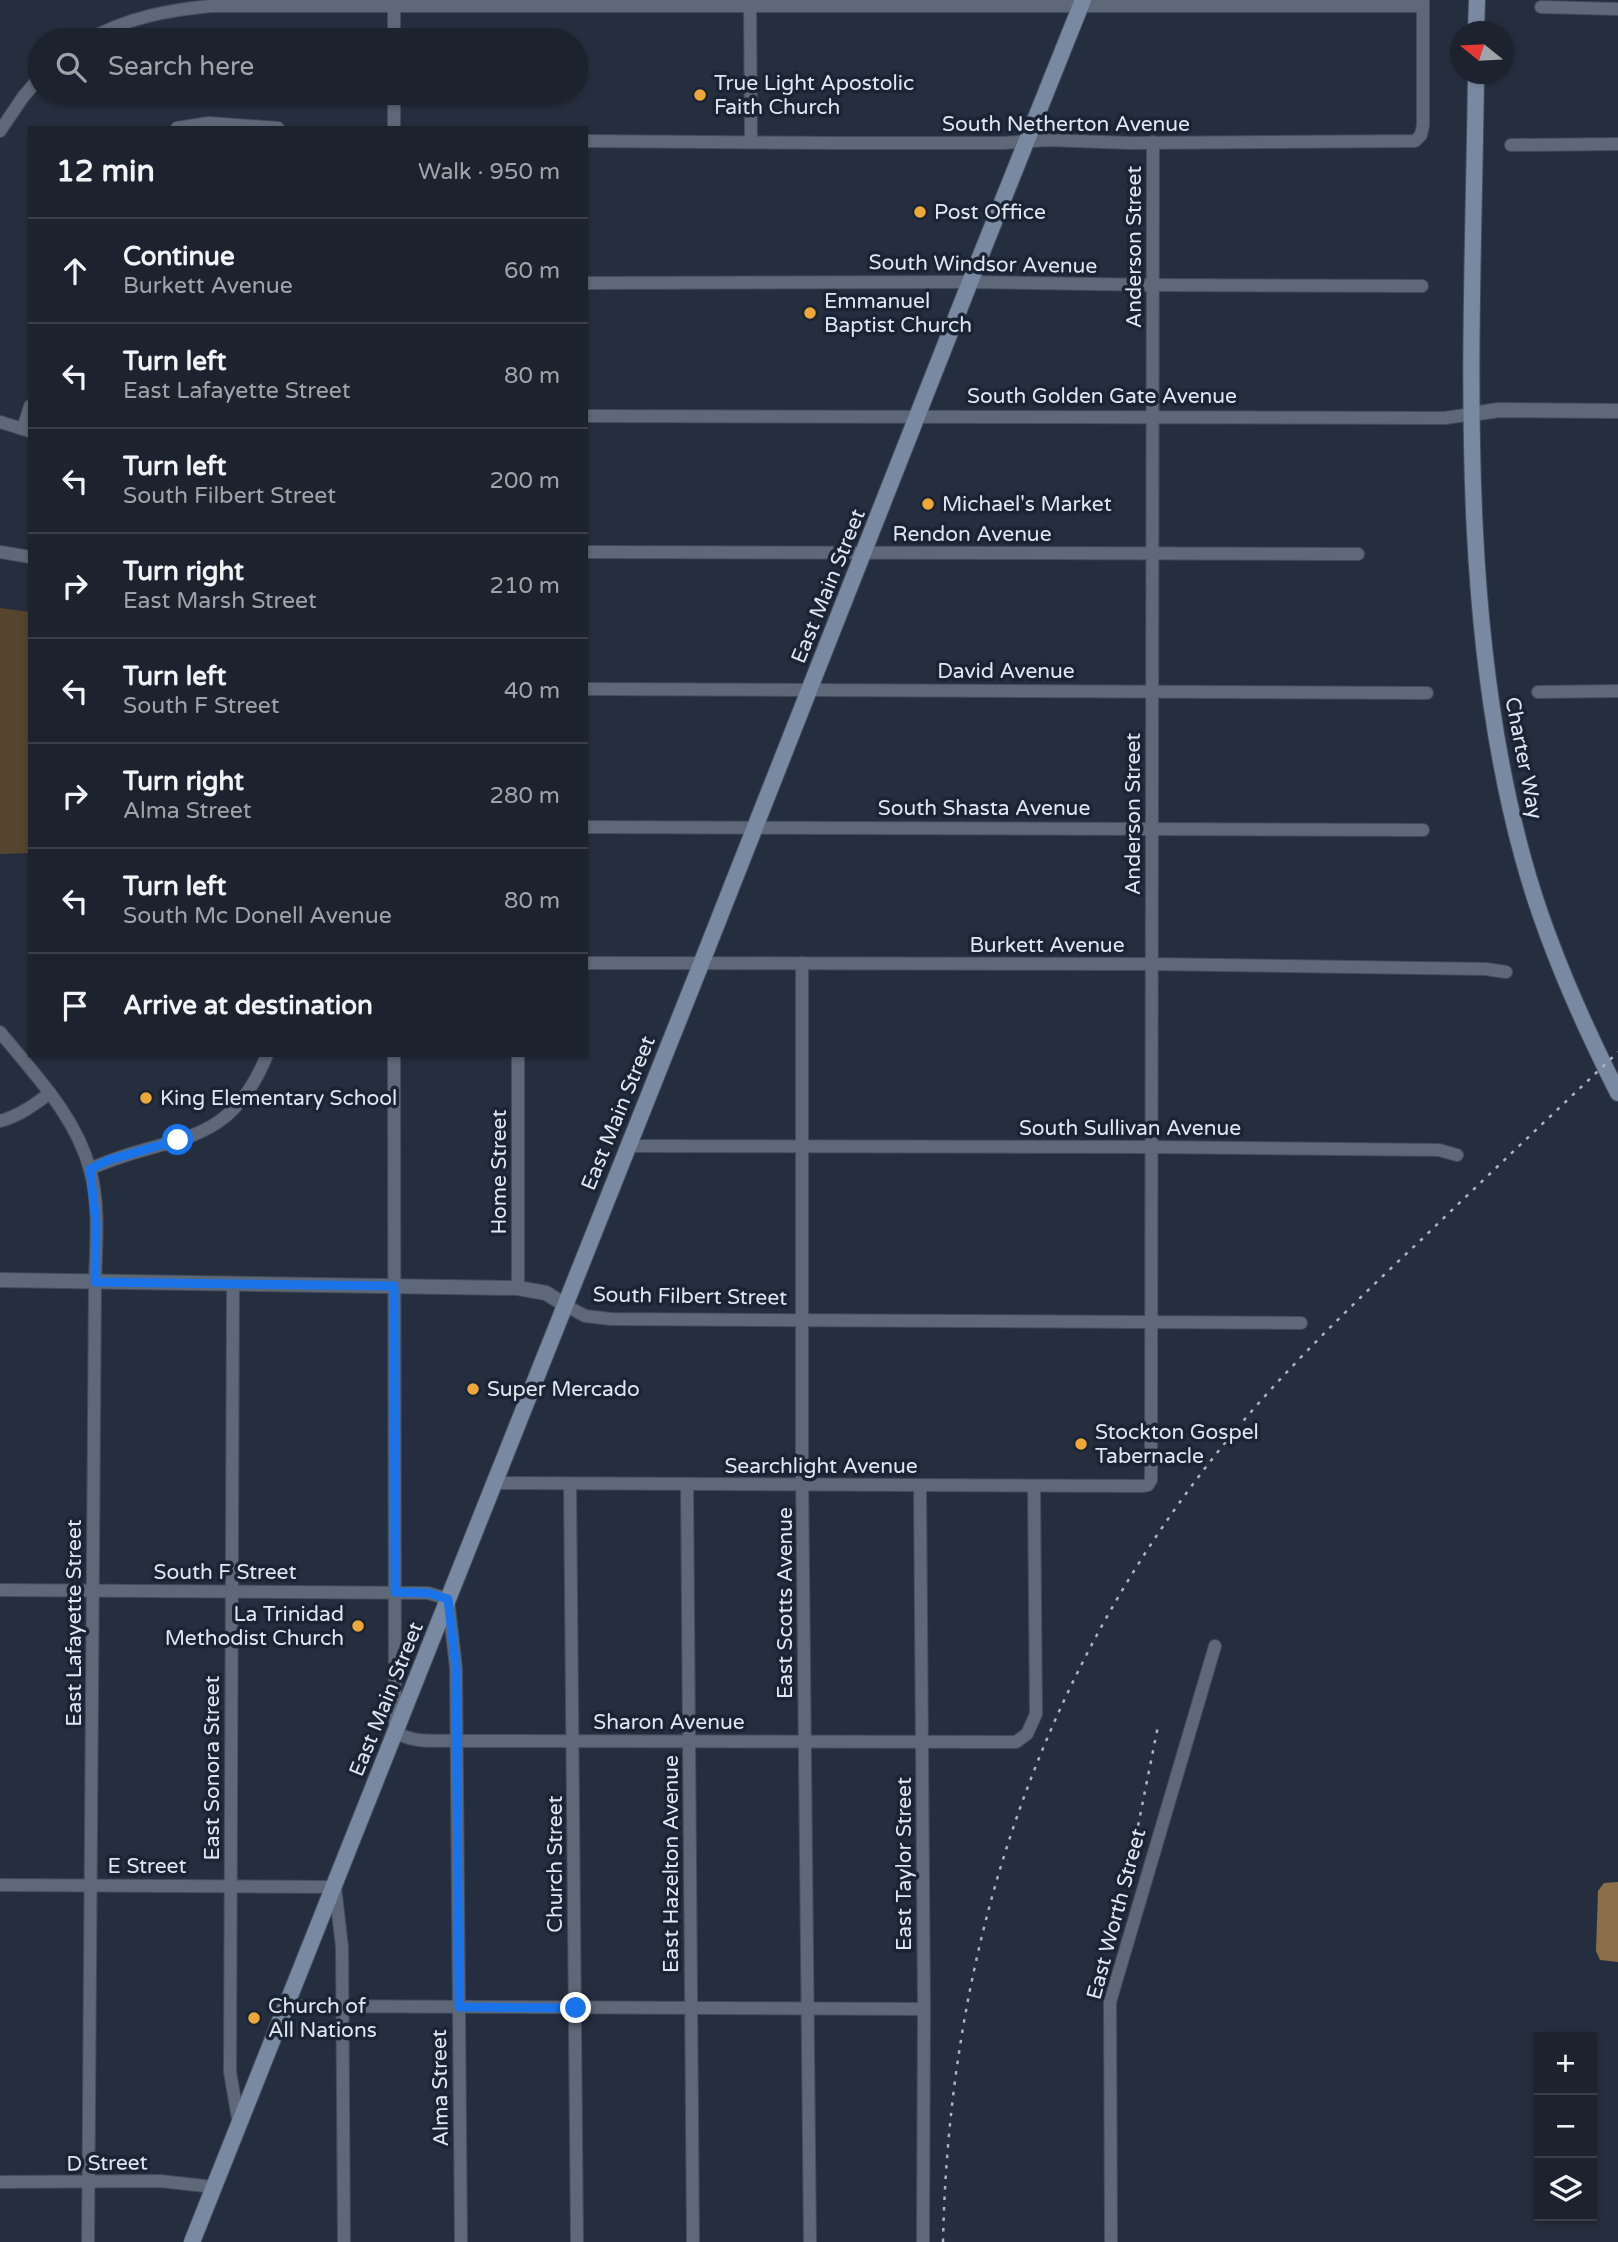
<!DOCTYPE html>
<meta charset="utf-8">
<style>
:root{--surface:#1c222e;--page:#292f3a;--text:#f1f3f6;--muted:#a0a4aa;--line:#3a3f4a}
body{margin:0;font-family:"Varela Round",sans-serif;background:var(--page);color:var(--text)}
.controls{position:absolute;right:21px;bottom:21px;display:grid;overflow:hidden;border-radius:0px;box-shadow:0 2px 5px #0004}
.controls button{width:63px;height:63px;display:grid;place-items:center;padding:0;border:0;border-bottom:2px solid var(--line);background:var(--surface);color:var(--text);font:35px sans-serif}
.compass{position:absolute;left:1450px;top:21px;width:63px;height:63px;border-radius:50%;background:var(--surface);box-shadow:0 2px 5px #0004;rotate:288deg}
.stop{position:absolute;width:21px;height:21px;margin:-16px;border:5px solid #1a73e8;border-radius:50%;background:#fff}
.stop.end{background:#1a73e8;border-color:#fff;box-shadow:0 2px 7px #0008}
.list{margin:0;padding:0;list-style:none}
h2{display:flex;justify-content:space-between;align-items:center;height:91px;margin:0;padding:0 28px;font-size:30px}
h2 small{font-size:23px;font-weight:400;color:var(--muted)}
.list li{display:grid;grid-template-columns:46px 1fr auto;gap:21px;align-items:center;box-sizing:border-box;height:105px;padding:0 28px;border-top:2px solid var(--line)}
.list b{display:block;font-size:26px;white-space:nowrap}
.list p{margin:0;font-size:23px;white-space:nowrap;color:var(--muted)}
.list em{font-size:23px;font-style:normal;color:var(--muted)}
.icon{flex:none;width:38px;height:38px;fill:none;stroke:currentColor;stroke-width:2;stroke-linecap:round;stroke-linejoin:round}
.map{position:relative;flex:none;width:1618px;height:2242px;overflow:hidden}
.search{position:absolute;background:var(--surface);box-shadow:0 2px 5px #0004;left:28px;top:28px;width:560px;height:77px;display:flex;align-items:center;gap:18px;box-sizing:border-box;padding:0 24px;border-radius:38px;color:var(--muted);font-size:26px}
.panel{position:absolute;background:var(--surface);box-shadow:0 2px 5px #0004;left:28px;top:126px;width:560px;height:931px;border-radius:0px}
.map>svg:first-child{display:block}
.green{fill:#55452f}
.water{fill:#8a6f4a}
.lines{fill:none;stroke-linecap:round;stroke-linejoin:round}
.minor-casing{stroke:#434c5b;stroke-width:14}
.tertiary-casing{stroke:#434c5b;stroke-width:16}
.secondary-casing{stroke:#434c5b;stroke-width:18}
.minor{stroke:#5f6878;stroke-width:12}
.tertiary{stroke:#5f6878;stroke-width:14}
.secondary{stroke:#7a89a2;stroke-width:16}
.rail{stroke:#adb3c0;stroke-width:2.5;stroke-dasharray:3.5 7;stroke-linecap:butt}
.route{stroke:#1a73e8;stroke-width:9}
.poi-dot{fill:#eca93a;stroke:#1b2434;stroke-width:2.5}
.labels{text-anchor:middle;stroke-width:7;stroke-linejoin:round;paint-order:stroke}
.poi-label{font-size:21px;fill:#e1e7f2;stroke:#1b2434;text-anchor:start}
.street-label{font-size:21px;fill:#e1e7f2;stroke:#1b2434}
</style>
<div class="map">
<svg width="1618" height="2242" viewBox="0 0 1618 2242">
<rect width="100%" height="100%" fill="#252e3e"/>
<polygon class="green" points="0,608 30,612 30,853 0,854"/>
<polygon class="water" points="1618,1882 1618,1962 1600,1960 1596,1951 1598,1891 1604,1883"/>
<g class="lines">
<defs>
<g id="minor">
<polyline points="750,2 751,141"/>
<polyline points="1541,7 1618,9"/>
<path d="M 88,40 C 126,18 168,10 211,6 L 1423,6"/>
<polyline points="394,40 394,8"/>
<polyline points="177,128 209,123 278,128"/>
<polyline points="394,128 394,93"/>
<polyline points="0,131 23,97 40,77"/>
<polyline points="586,141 840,143 1003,143 1047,140 1131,143 1415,141 1421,135 1423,125 1423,0"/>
<polyline points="1511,145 1618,144"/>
<polyline points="586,283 970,282 1153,285 1422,286"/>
<polyline points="586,416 1445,418 1472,414"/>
<polyline points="0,422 30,431"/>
<polyline points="23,429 30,406"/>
<polyline points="0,552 30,557"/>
<polyline points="586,552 1358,554"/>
<polyline points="586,689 1427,693"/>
<polyline points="1538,692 1618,691"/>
<polyline points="586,827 1423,830"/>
<polyline points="586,963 1151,964 1486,969 1506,972"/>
<polyline points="802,963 802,1471 810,2242"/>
<path d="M 0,1032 C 34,1074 76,1116 90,1170 C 100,1205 96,1246 95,1282 L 88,2242"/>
<path d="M 394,1055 L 395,1731 C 411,1744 436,1740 456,1741 L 1016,1742 L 1027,1734 L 1036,1714 L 1034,1486"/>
<path d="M 0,1121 C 19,1116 34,1105 50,1093"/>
<polyline points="628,1146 1151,1147 1439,1150 1457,1155"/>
<path d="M 90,1169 C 170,1132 227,1153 267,1055"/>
<polyline points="233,1284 230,2072 239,2124"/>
<polyline points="518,1288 518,1055"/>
<polyline points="565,1305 585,1316 611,1319 1301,1323"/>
<polyline points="494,1483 1143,1486 1148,1485 1151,1480 1153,142"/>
<polyline points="570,1485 577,2242"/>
<polyline points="687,1485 693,2242"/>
<polyline points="920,1486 924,2009 923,2242"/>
<polyline points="0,1590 428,1593 448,1599 456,1668 461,2242"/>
<polyline points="0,1885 335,1887 342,1947 344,2242"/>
<polyline points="286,2006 924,2009"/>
<polyline points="0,2182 160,2181 214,2187"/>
<polyline points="1111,2242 1110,2002 1215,1646"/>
</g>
<g id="tertiary">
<polyline points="1472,414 1499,410 1618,411"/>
<polyline points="0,1280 518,1288 546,1293 565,1305"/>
</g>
<g id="secondary">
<polyline points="1476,32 1477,0"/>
<path d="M 1476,74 C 1473,331 1454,607 1523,858 C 1545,939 1580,1018 1618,1093"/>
<polyline points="192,2242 705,954 970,282 1083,0"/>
</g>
</defs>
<use href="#minor" class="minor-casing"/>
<use href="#tertiary" class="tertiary-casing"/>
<use href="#secondary" class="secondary-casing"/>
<use href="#minor" class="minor"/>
<use href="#tertiary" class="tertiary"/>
<use href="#secondary" class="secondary"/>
<g class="rail">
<polyline points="1136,1836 1158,1726"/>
<path d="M 943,2242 C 949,1946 1040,1669 1229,1438 C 1287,1367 1355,1302 1422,1239 C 1487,1176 1553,1114 1618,1052"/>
</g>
</g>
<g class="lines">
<polyline class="route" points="178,1140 109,1160 90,1169 96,1224 95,1282 394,1286 395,1592 428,1593 448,1599 456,1668 459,2007 576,2008"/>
</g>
<g class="poi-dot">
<circle cx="700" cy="95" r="7"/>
<circle cx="920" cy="212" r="7"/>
<circle cx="810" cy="313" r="7"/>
<circle cx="928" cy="504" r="7"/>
<circle cx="146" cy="1098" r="7"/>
<circle cx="473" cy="1389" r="7"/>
<circle cx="1081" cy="1444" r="7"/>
<circle cx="358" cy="1626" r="7"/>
<circle cx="254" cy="2018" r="7"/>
</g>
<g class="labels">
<g class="poi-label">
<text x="714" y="90">True Light Apostolic<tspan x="714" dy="24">Faith Church</tspan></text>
<text x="934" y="219">Post Office</text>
<text x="824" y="308">Emmanuel<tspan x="824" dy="24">Baptist Church</tspan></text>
<text x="942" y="511">Michael's Market</text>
<text x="160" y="1105">King Elementary School</text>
<text x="487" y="1396">Super Mercado</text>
<text x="1095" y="1439">Stockton Gospel<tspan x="1095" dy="24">Tabernacle</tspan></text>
<text x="344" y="1621" text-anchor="end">La Trinidad<tspan x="344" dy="24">Methodist Church</tspan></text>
<text x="268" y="2013">Church of<tspan x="268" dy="24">All Nations</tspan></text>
</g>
<g class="street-label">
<text x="1066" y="131">South Netherton Avenue</text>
<text transform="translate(1134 247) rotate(-90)" y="7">Anderson Street</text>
<text transform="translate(983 264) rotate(1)" y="7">South Windsor Avenue</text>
<text x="1102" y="403">South Golden Gate Avenue</text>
<text x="972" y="541">Rendon Avenue</text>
<text transform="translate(828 586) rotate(-68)" y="7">East Main Street</text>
<text x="1006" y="678">David Avenue</text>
<text transform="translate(1524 758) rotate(79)" y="7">Charter Way</text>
<text x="984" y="815">South Shasta Avenue</text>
<text transform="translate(1133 814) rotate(-90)" y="7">Anderson Street</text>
<text x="1047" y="952">Burkett Avenue</text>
<text transform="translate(618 1113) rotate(-68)" y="7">East Main Street</text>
<text x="1130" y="1135">South Sullivan Avenue</text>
<text transform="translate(499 1172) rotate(-90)" y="7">Home Street</text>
<text transform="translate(690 1296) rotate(1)" y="7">South Filbert Street</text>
<text x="821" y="1473">Searchlight Avenue</text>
<text x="225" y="1579">South F Street</text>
<text transform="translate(785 1603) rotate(-90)" y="7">East Scotts Avenue</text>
<text transform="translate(74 1623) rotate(-90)" y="7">East Lafayette Street</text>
<text transform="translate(386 1699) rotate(-68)" y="7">East Main Street</text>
<text x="669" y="1729">Sharon Avenue</text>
<text transform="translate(212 1768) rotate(-90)" y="7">East Sonora Street</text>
<text transform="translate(555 1864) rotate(-90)" y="7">Church Street</text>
<text transform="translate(671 1864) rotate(-90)" y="7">East Hazelton Avenue</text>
<text transform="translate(904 1864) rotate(-90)" y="7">East Taylor Street</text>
<text x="147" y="1873">E Street</text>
<text transform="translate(1116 1914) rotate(-75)" y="7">East Worth Street</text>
<text transform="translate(440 2088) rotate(-91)" y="7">Alma Street</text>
<text transform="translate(107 2163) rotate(-1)" y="7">D Street</text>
</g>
</g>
</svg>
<div class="controls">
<button>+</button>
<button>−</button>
<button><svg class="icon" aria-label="layers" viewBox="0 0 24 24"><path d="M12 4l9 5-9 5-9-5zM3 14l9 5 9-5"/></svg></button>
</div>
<svg class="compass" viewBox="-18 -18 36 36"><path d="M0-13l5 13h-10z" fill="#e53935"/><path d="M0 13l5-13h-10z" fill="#a0a4aa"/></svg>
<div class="stop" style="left:178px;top:1140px"></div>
<div class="stop end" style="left:576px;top:2008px"></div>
<div class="search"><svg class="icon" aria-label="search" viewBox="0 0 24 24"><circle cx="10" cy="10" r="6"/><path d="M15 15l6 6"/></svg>Search here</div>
<section class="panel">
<h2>12 min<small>Walk · 950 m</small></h2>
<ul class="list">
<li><svg class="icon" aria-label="ahead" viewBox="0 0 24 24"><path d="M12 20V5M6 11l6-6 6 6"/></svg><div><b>Continue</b><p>Burkett Avenue</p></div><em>60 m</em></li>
<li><svg class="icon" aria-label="left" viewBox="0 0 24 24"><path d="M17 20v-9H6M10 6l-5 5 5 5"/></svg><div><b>Turn left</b><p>East Lafayette Street</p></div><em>80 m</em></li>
<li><svg class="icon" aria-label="left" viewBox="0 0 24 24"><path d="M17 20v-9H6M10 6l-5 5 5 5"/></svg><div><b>Turn left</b><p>South Filbert Street</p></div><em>200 m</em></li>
<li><svg class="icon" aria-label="right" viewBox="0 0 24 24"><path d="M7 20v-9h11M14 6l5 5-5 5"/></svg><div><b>Turn right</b><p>East Marsh Street</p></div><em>210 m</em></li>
<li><svg class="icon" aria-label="left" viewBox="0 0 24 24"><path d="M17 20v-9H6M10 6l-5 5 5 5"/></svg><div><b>Turn left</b><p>South F Street</p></div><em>40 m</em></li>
<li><svg class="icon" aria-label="right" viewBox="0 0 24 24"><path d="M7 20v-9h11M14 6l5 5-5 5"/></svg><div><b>Turn right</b><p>Alma Street</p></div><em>280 m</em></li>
<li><svg class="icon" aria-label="left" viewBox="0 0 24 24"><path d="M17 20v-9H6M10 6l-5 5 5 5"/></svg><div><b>Turn left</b><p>South Mc Donell Avenue</p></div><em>80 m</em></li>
<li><svg class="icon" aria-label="arrive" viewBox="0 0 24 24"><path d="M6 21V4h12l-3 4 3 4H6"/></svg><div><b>Arrive at destination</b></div></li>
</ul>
</section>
</div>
